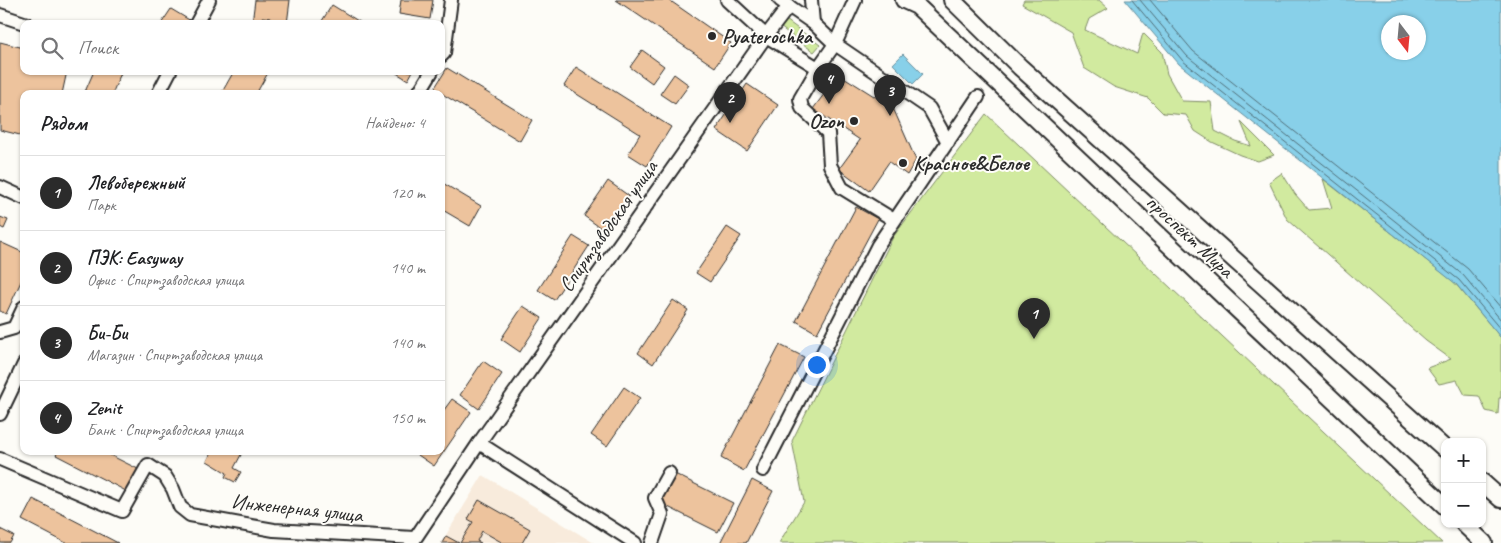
<!DOCTYPE html>
<html lang="ru">
<meta charset="utf-8">
<style>
:root{--surface:#fff;--page:#f6f6f6;--text:#202124;--muted:#757577;--line:#e0e0e0;--accent:#2b2b2b}
body{margin:0;font-family:Caveat,sans-serif;background:var(--page);color:var(--text)}
.controls{position:absolute;right:15px;bottom:15px;display:grid;overflow:hidden;border-radius:10px;box-shadow:0 1px 4px #0004}
.controls button{width:45px;height:45px;display:grid;place-items:center;padding:0;border:0;border-bottom:1px solid var(--line);background:var(--surface);color:var(--text);font:25px sans-serif}
.compass{position:absolute;left:1381px;top:15px;width:45px;height:45px;border-radius:50%;background:var(--surface);box-shadow:0 1px 4px #0004;rotate:164deg}
.you{position:absolute;left:816px;top:364px;width:18px;height:18px;margin:-12px;border:4px solid #fff;border-radius:50%;background:#1a73e8;box-shadow:0 0 0 8px #1a73e833}
.badge{display:grid;place-items:center;width:32px;height:32px;border-radius:50%;background:var(--accent);color:#fff;font-size:16px;font-weight:700}
.pin{position:absolute;translate:-50% -41px;filter:drop-shadow(0 1px 2px #0008)}
.pin::after{content:'';position:absolute;top:26px;width:18px;height:15px;background:inherit;clip-path:polygon(0 0,100% 0,50% 100%)}
.list{margin:0;padding:0;list-style:none}
h2{display:flex;justify-content:space-between;align-items:center;height:65px;margin:0;padding:0 20px;font-size:21px}
h2 small{font-size:16px;font-weight:400;color:var(--muted)}
.list li{display:grid;grid-template-columns:32px 1fr auto;gap:15px;align-items:center;box-sizing:border-box;height:75px;padding:0 20px;border-top:1px solid var(--line)}
.list b{display:block;font-size:19px;white-space:nowrap}
.list p{margin:0;font-size:16px;white-space:nowrap;color:var(--muted)}
.list em{font-size:16px;font-style:normal;color:var(--muted)}
.icon{flex:none;width:28px;height:28px;fill:none;stroke:currentColor;stroke-width:2;stroke-linecap:round;stroke-linejoin:round}
.map{position:relative;flex:none;width:1501px;height:543px;overflow:hidden}
.search{position:absolute;background:var(--surface);box-shadow:0 1px 4px #0004;left:20px;top:20px;width:425px;height:55px;display:flex;align-items:center;gap:12px;box-sizing:border-box;padding:0 18px;border-radius:10px;color:var(--muted);font-size:19px}
.panel{position:absolute;background:var(--surface);box-shadow:0 1px 4px #0004;left:20px;top:90px;width:425px;height:365px;border-radius:10px}
.map>svg:first-child{display:block}
.built{fill:#f8ebdc}
.green{fill:#d1ea9f;stroke:#7e8a65}
.water{fill:#88d0e9;stroke:#638e9d;fill-rule:evenodd}
.lines{fill:none;stroke-linecap:round;stroke-linejoin:round}
.shore{stroke:#506d77;stroke-width:1}
.building{fill:#edc39d;stroke:#2b2b2b}
.minor-casing{stroke:#2b2b2b;stroke-width:16}
.major-casing{stroke:#2b2b2b;stroke-width:20}
.minor{stroke:#fdfcf7;stroke-width:12}
.major{stroke:#fdfcf7;stroke-width:16}
.poi-dot{fill:#2b2b2b;stroke:#fdfcf7;stroke-width:2}
.labels{text-anchor:middle;stroke-width:4;stroke-linejoin:round;paint-order:stroke}
.poi-label{font-size:21px;font-weight:bold;fill:#2b2b2b;stroke:#fdfcf7;text-anchor:start}
.street-label{font-size:21px;fill:#2b2b2b;stroke:#fdfcf7}
</style>
<div class="map">
<svg width="1501" height="543" viewBox="0 0 1501 543">
<rect width="100%" height="100%" fill="#fdfcf7"/>
<filter id="ink" filterUnits="userSpaceOnUse"><feTurbulence type="fractalNoise" baseFrequency=".02" numOctaves="2"/><feDisplacementMap in="SourceGraphic" scale="10" xChannelSelector="R" yChannelSelector="G"/><feConvolveMatrix kernelMatrix="1 2 1 2 8 2 1 2 1" color-interpolation-filters="sRGB"/></filter>
<g filter="url(#ink)">
<polygon class="built" points="483,475 594,543 441,543"/>
<g class="green">
<polygon points="1024,0 1099,0 1108,8 1089,19 1085,30 1137,54 1143,33 1162,52 1167,74 1182,101 1211,102 1215,131 1235,141 1251,146 1241,122 1274,155 1258,161 1240,155 1212,142 1195,131 1186,115 1163,113 1148,98 1114,87 1084,68 1071,32 1022,4"/>
<polygon points="786,20 820,45 814,52 780,27"/>
<polygon points="986,114 1442,543 779,543 804,502 792,441 893,237"/>
<polygon points="1282,173 1295,194 1309,210 1332,208 1323,179 1454,282 1501,338 1501,398 1499,398 1498,414 1486,411 1479,396 1465,395 1457,380 1439,384 1427,368 1451,359 1426,341 1287,219 1269,182"/>
</g>
<g class="water">
<path d="M 1125,0 L 1501,0 L 1501,338 L 1456,284 L 1179,64 ZM 1388,22 L 1418,22 L 1418,52 L 1388,52 Z"/>
<polygon points="903,54 923,74 913,84 893,64"/>
</g>
<g class="lines">
<g class="shore">
<polyline points="1132,0 1183,61 1459,280 1501,330"/>
<polyline points="1140,0 1187,56 1463,275 1501,320"/>
<polyline points="1150,0 1193,51 1468,269 1501,308"/>
</g>
</g>
<g class="building">
<polygon points="255,0 290,0 287,24 270,24 270,18 262,17 262,23 252,23"/>
<polygon points="401,0 433,0 430,19 399,14"/>
<polygon points="616,0 669,0 731,43 715,67"/>
<polygon points="332,5 363,24 320,24"/>
<polygon points="171,9 191,21 190,24 161,24"/>
<polygon points="0,42 24,48 24,71 67,71 62,94 24,94 24,136 0,130"/>
<polygon points="642,50 664,66 652,83 630,67"/>
<polygon points="576,67 671,127 647,166 628,154 640,134 564,86"/>
<polygon points="447,68 532,120 520,141 434,89"/>
<polygon points="94,71 117,71 121,73 112,94 84,94"/>
<polygon points="234,71 269,71 256,94 221,94"/>
<polygon points="393,71 413,71 408,80"/>
<polygon points="674,74 689,85 675,104 660,94"/>
<polygon points="839,74 893,108 916,160 907,175 889,162 869,191 839,169 860,140 813,109"/>
<polygon points="747,84 778,105 747,151 716,130"/>
<polygon points="608,181 629,196 605,231 584,216"/>
<polygon points="441,182 481,206 470,226 441,209"/>
<polygon points="856,207 878,219 817,333 796,321"/>
<polygon points="0,217 8,220 4,229 0,227"/>
<polygon points="727,227 741,236 710,282 696,273"/>
<polygon points="573,236 589,246 554,300 538,290"/>
<polygon points="0,242 22,252 24,249 24,275 6,314 0,311"/>
<polygon points="673,300 688,310 653,364 638,353"/>
<polygon points="523,306 542,318 520,352 501,339"/>
<polygon points="780,345 804,357 744,471 721,458"/>
<polygon points="483,361 502,374 479,409 460,395"/>
<polygon points="624,387 640,398 607,446 591,435"/>
<polygon points="452,399 471,412 434,466 415,453 416,451 441,451 441,414"/>
<polygon points="57,451 102,451 138,469 126,491 56,455 58,452"/>
<polygon points="212,451 243,451 234,468 241,472 235,482 225,477 227,473 207,461"/>
<polygon points="675,474 733,503 718,532 660,503"/>
<polygon points="752,480 773,491 746,543 720,543"/>
<polygon points="33,499 118,543 66,543 22,520"/>
<polygon points="479,500 530,529 522,543 503,543 482,531 477,541 481,543 460,543 473,522 468,519"/>
<polygon points="0,529 14,536 10,543 0,543"/>
<polygon points="446,536 459,543 442,543"/>
</g>
<g class="lines">
<defs>
<g id="minor">
<polyline points="727,0 766,36 789,6"/>
<polyline points="811,0 813,23"/>
<polyline points="855,0 835,44 929,108 948,142"/>
<polyline points="0,15 27,24"/>
<polyline points="196,24 209,0"/>
<polyline points="441,56 444,53 451,0"/>
<polyline points="818,68 800,99 802,108 828,133 830,165 842,188 894,220"/>
<polyline points="158,94 170,71"/>
<polyline points="418,94 432,71"/>
<polyline points="0,187 24,198"/>
<polyline points="0,332 14,328 24,307"/>
<polyline points="0,414 24,364"/>
<polyline points="479,443 635,543"/>
<polyline points="0,459 122,511 148,465 165,476 173,489 180,507 190,515 274,530 414,538"/>
<polyline points="763,470 878,245 978,97"/>
<polyline points="412,543 479,443 766,36 818,68 835,44 813,23 780,0"/>
<polyline points="652,543 662,514 655,498 669,473"/>
</g>
<g id="major">
<polyline points="904,0 917,6 1445,506"/>
<polyline points="952,0 1020,67 1445,449"/>
<polyline points="1482,482 1501,499"/>
<polyline points="1464,524 1484,543"/>
</g>
</defs>
<use href="#minor" class="minor-casing"/>
<use href="#major" class="major-casing"/>
<use href="#minor" class="minor"/>
<use href="#major" class="major"/>
</g>
</g>
<g class="poi-dot">
<circle cx="712" cy="36" r="5"/>
<circle cx="854" cy="121" r="5"/>
<circle cx="903" cy="163" r="5"/>
</g>
<g class="labels">
<g class="poi-label">
<text x="722" y="43">Pyaterochka</text>
<text x="844" y="128" text-anchor="end">Ozon</text>
<text x="913" y="170">Красное&amp;Белое</text>
</g>
<g class="street-label">
<text transform="translate(608 226) rotate(-55)" y="7">Спиртзаводская улица</text>
<text transform="translate(1190 236) rotate(43)" y="7">проспект Мира</text>
<text transform="translate(297 508) rotate(6)" y="7">Инженерная улица</text>
</g>
</g>
</svg>
<div class="controls">
<button>+</button>
<button>−</button>
</div>
<svg class="compass" viewBox="-18 -18 36 36"><path d="M0-13l5 13h-10z" fill="#e53935"/><path d="M0 13l5-13h-10z" fill="#757577"/></svg>
<div class="you"></div>
<div class="pin badge" style="left:1034px;top:339px">1</div>
<div class="pin badge" style="left:730px;top:123px">2</div>
<div class="pin badge" style="left:890px;top:116px">3</div>
<div class="pin badge" style="left:829px;top:104px">4</div>
<div class="search"><svg class="icon" aria-label="search" viewBox="0 0 24 24"><circle cx="10" cy="10" r="6"/><path d="M15 15l6 6"/></svg>Поиск</div>
<section class="panel">
<h2>Рядом<small>Найдено: 4</small></h2>
<ul class="list">
<li><span class="badge">1</span><div><b>Левобережный</b><p>Парк</p></div><em>120 m</em></li>
<li><span class="badge">2</span><div><b>ПЭК: Easyway</b><p>Офис · Спиртзаводская улица</p></div><em>140 m</em></li>
<li><span class="badge">3</span><div><b>Би-Би</b><p>Магазин · Спиртзаводская улица</p></div><em>140 m</em></li>
<li><span class="badge">4</span><div><b>Zenit</b><p>Банк · Спиртзаводская улица</p></div><em>150 m</em></li>
</ul>
</section>
</div>
